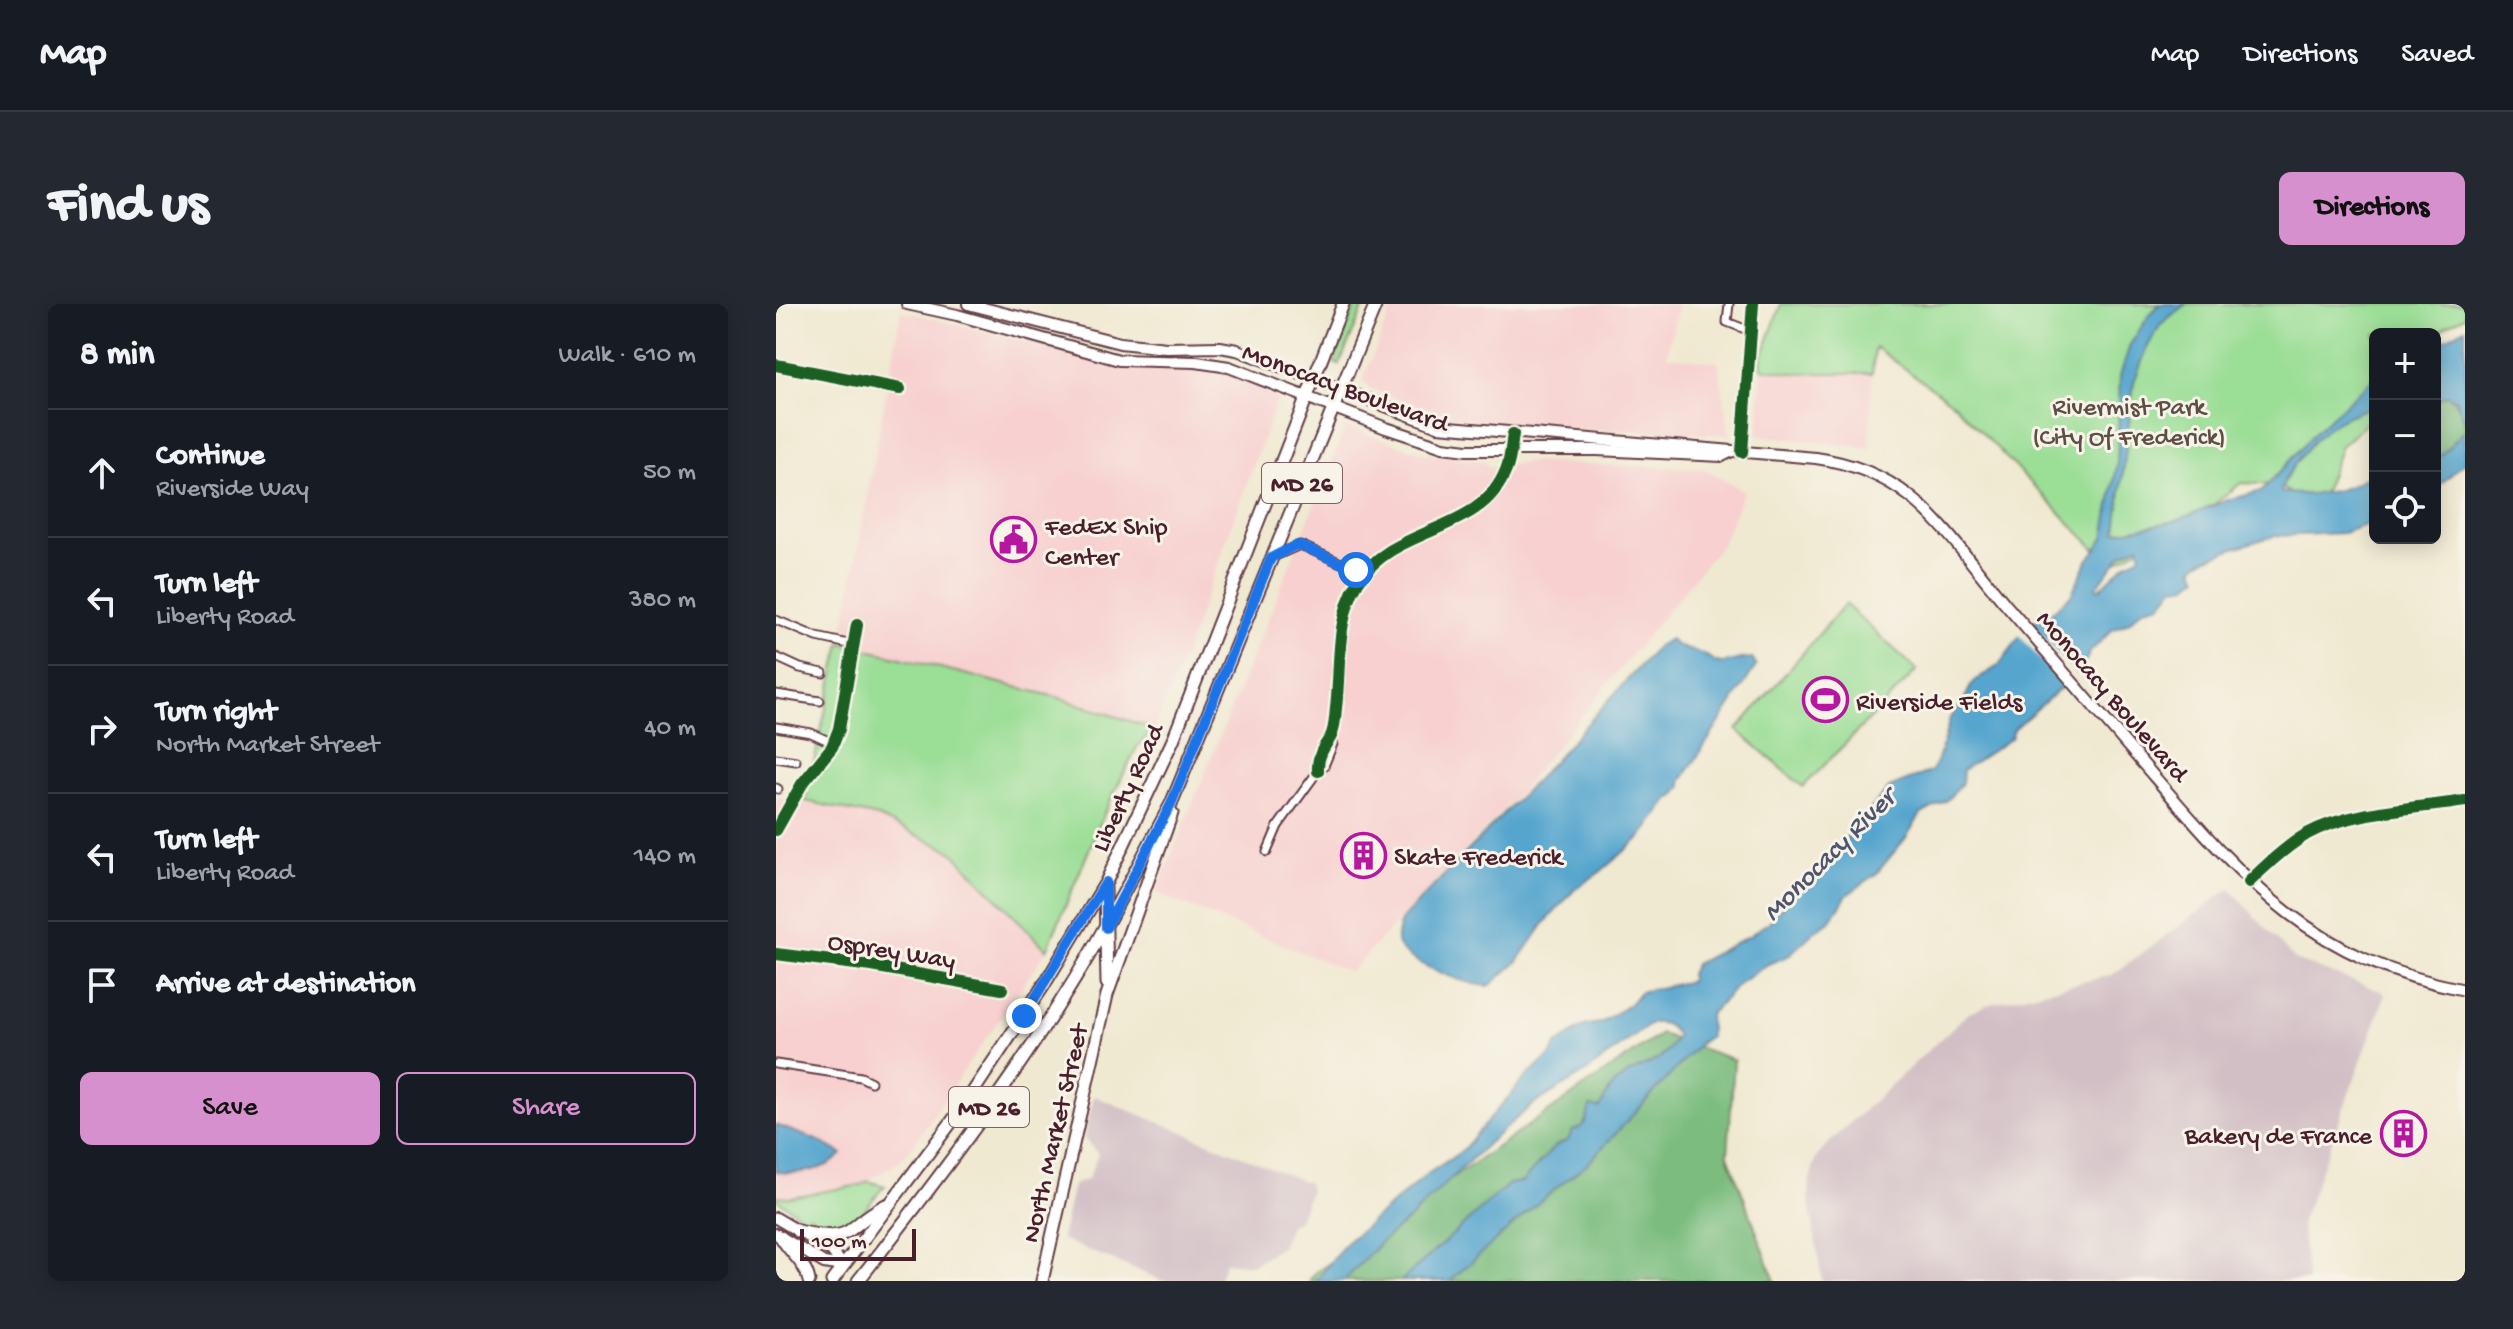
<!DOCTYPE html>
<meta charset="utf-8">
<style>
:root{--surface:#171b24;--page:#242831;--text:#f1f3f6;--muted:#9ea1a6;--line:#363941;--accent:#d690ce}
body{margin:0;font-family:"Gochi Hand",sans-serif;background:var(--page);color:var(--text)}
.controls{position:absolute;right:24px;top:24px;display:grid;overflow:hidden;border-radius:12px;box-shadow:0 4px 20px #0003}
.controls button{width:72px;height:72px;display:grid;place-items:center;padding:0;border:0;border-bottom:2px solid var(--line);background:var(--surface);color:var(--text);font:40px sans-serif}
.scale{position:absolute;left:24px;bottom:20px;width:116px;box-sizing:border-box;padding-left:8px;border:4px solid #4a1f2b;border-top:0;font-size:22px;line-height:28px;white-space:nowrap;color:#4a1f2b;-webkit-text-stroke:6px #f7f3e8;paint-order:stroke}
.stop{position:absolute;width:24px;height:24px;margin:-18px;border:6px solid #1a73e8;border-radius:50%;background:#fff}
.stop.end{background:#1a73e8;border-color:#fff;box-shadow:0 2px 8px #0008}
.list{margin:0;padding:0;list-style:none}
h2{display:flex;justify-content:space-between;align-items:center;height:104px;margin:0;padding:0 32px;font-size:34px}
h2 small{font-size:26px;font-weight:400;color:var(--muted)}
.list li{display:grid;grid-template-columns:52px 1fr auto;gap:24px;align-items:center;box-sizing:border-box;height:128px;padding:0 32px;border-top:2px solid var(--line)}
.list b{display:block;font-size:30px;white-space:nowrap}
.list p{margin:0;font-size:26px;white-space:nowrap;color:var(--muted)}
.list em{font-size:26px;font-style:normal;color:var(--muted)}
.actions{display:flex;gap:16px;padding:24px 32px}
.actions a{flex:1;padding:18px 0;border:2px solid var(--accent);border-radius:12px;text-align:center;font-size:28px;color:var(--accent)}
.actions .main{background:var(--accent);color:#111}
.icon{flex:none;width:44px;height:44px;fill:none;stroke:currentColor;stroke-width:2;stroke-linecap:round;stroke-linejoin:round}
.map{position:relative;flex:none;width:1689px;height:977px;overflow:hidden;border-radius:12px}
header{display:flex;align-items:center;gap:48px;box-sizing:border-box;height:112px;padding:0 40px;background:var(--surface);border-bottom:2px solid var(--line)}
header strong{font-size:38px}
nav{display:flex;gap:44px;margin-inline-start:auto;font-size:28px}
.intro{display:flex;align-items:center;justify-content:space-between;box-sizing:border-box;height:192px;padding:0 48px}
h1{margin:0;font-size:56px}
.button{padding:20px 36px;border-radius:12px;background:var(--accent);color:#111;font-size:28px;font-weight:700}
main{display:flex;gap:48px;padding:0 48px}
aside{flex:1;background:var(--surface);border-radius:12px;box-shadow:0 4px 20px #0003}
.map>svg:first-child{display:block}
.built{fill:#f7d0cf}
.industrial{fill:#d2bec5}
.green{fill:#9bde96;stroke:#727e60;stroke-width:2}
.forest{fill:#7cbd7f;stroke:#636e55;stroke-width:2}
.water{fill:#54a5ce;stroke:#4f627c;stroke-width:2;fill-rule:evenodd}
.pier{fill:#f0e9d1}
.lines{fill:none;stroke-linecap:round;stroke-linejoin:round}
.street-casing{stroke:#633d44;stroke-width:11}
.secondary-casing{stroke:#633d44;stroke-width:14}
.primary-casing{stroke:#633d44;stroke-width:15}
.street{stroke:#fff;stroke-width:7}
.secondary{stroke:#fff;stroke-width:10}
.primary{stroke:#fff;stroke-width:11}
.cycleway-casing{stroke:#f7f3e8;stroke-width:17}
.cycleway{stroke:#1b5e20;stroke-width:12}
.route{stroke:#1a73e8;stroke-width:10}
.labels{text-anchor:middle;stroke-width:6;stroke-linejoin:round;paint-order:stroke}
.shield{fill:#f7f3e8;stroke:#7e5f64;stroke-width:2}
.shield-label{font-size:24px;font-weight:bold;fill:#4a1f2b}
.street-label{font-size:26px;fill:#4a1f2b;stroke:#f7f3e8}
.park-label{font-size:26px;fill:#5e4f46;stroke:#f7f3e8}
.poi-label{font-size:26px;fill:#4a1f2b;stroke:#f7f3e8;text-anchor:start}
.water-label{font-size:28px;font-style:italic;fill:#4e556c;stroke:#f7f3e8}
</style>
<header>
<strong>Map</strong>
<nav><a>Map</a><a>Directions</a><a>Saved</a></nav>
</header>
<div class="intro"><h1>Find us</h1><a class="button">Directions</a></div>
<main>
<aside>
<h2>8 min<small>Walk · 610 m</small></h2>
<ul class="list">
<li><svg class="icon" aria-label="ahead" viewBox="0 0 24 24"><path d="M12 20V5M6 11l6-6 6 6"/></svg><div><b>Continue</b><p>Riverside Way</p></div><em>50 m</em></li>
<li><svg class="icon" aria-label="left" viewBox="0 0 24 24"><path d="M17 20v-9H6M10 6l-5 5 5 5"/></svg><div><b>Turn left</b><p>Liberty Road</p></div><em>380 m</em></li>
<li><svg class="icon" aria-label="right" viewBox="0 0 24 24"><path d="M7 20v-9h11M14 6l5 5-5 5"/></svg><div><b>Turn right</b><p>North Market Street</p></div><em>40 m</em></li>
<li><svg class="icon" aria-label="left" viewBox="0 0 24 24"><path d="M17 20v-9H6M10 6l-5 5 5 5"/></svg><div><b>Turn left</b><p>Liberty Road</p></div><em>140 m</em></li>
<li><svg class="icon" aria-label="arrive" viewBox="0 0 24 24"><path d="M6 21V4h12l-3 4 3 4H6"/></svg><div><b>Arrive at destination</b></div></li>
</ul>
<div class="actions"><a class="main">Save</a><a>Share</a></div>
</aside>
<div class="map">
<svg width="1689" height="977" viewBox="0 0 1689 977">
<rect width="100%" height="100%" fill="#f7f3e8"/>
<filter id="ink" filterUnits="userSpaceOnUse"><feTurbulence type="fractalNoise" baseFrequency=".0125" numOctaves="2"/><feDisplacementMap in="SourceGraphic" scale="16" xChannelSelector="R" yChannelSelector="G"/><feConvolveMatrix kernelMatrix="1 2 1 2 8 2 1 2 1" color-interpolation-filters="sRGB"/></filter>
<filter id="wash" filterUnits="userSpaceOnUse"><feTurbulence type="fractalNoise" baseFrequency=".006" numOctaves="4" result="noise"/><feDisplacementMap in="SourceGraphic" scale="32" xChannelSelector="R" yChannelSelector="G"/><feGaussianBlur stdDeviation="1.8" result="paint"/><feColorMatrix in="noise" values="0 0 0 0 0 0 0 0 0 0 0 0 0 0 0 0 0 1.4 0 .05"/><feComposite in="paint" operator="in"/></filter>
<g filter="url(#wash)">
<rect width="100%" height="100%" fill="#f0e9d1"/>
<g class="built">
<polygon points="618,0 902,0 891,52 942,58 954,131 845,126 834,127 723,119 673,112 633,100 593,84 587,76"/>
<polygon points="125,7 337,59 405,62 439,66 495,86 502,94 414,336 378,425 284,394 65,339"/>
<polygon points="986,64 1016,69 1096,69 1094,144 982,131"/>
<polygon points="570,123 650,150 707,157 714,164 756,158 927,165 968,187 946,240 740,492 574,668 380,589"/>
<polygon points="0,494 102,513 175,547 271,646 130,851 115,863 85,881 14,893 0,892"/>
</g>
<g class="industrial">
<polygon points="1454,585 1519,656 1607,688 1609,692 1525,920 1532,977 1046,977 1033,894 1034,875 1040,854 1054,838 1191,710 1210,701 1336,671"/>
<polygon points="318,792 532,879 534,887 522,917 515,919 505,943 476,961 449,958 442,977 387,977 285,935 297,881 312,875 322,850 308,834"/>
</g>
<g class="green">
<polygon points="580,0 589,0 563,61 558,59"/>
<polygon points="1005,0 1689,0 1689,12 1669,23 1659,34 1659,30 1599,30 1599,111 1565,142 1546,193 1522,194 1502,181 1465,179 1441,198 1335,261 1177,99 1099,43 1096,69 1016,69 986,64 985,55"/>
<polygon points="1069,300 1141,366 1027,483 961,426"/>
<polygon points="65,339 284,394 378,425 361,443 330,505 271,646 175,547 102,513 29,497"/>
<path d="M 92,877 L 109,882 C 83,906 80,939 37,918 L 38,914 L 34,911 L 29,914 L 0,895 L 0,892 L 14,893 L 85,881 Z"/>
</g>
<g class="forest">
<path d="M 1671,91 C 1683,99 1689,113 1689,127 L 1659,157 L 1659,96 Z"/>
<polygon points="885,730 958,756 952,851 999,977 533,977 539,969"/>
</g>
<g class="water">
<path d="M 1384,0 L 1410,0 L 1385,20 L 1372,42 L 1358,78 L 1340,228 L 1400,217 L 1449,197 L 1486,187 L 1541,126 L 1599,73 L 1599,101 C 1586,107 1570,111 1558,119 C 1541,131 1508,168 1505,188 C 1534,193 1580,190 1599,163 L 1599,217 L 1568,229 L 1498,232 L 1458,244 L 1429,255 L 1417,263 L 1422,273 L 1409,283 L 1399,282 L 1385,300 L 1368,304 L 1353,318 L 1336,326 L 1314,348 L 1304,367 L 1238,425 L 1235,434 L 1187,466 L 1186,479 L 1171,496 L 1145,510 L 1129,535 L 1100,570 L 1071,591 L 1055,616 L 1040,626 L 1012,652 L 992,660 L 964,679 L 933,711 L 934,732 L 926,737 L 813,858 L 763,898 L 674,977 L 625,977 L 733,880 L 746,878 L 778,843 L 792,836 L 796,827 C 810,823 811,815 814,802 L 824,804 C 828,797 831,787 837,782 C 860,757 883,767 901,732 C 894,721 889,718 876,719 L 810,768 L 755,802 L 712,839 L 633,915 L 605,938 L 568,977 L 540,977 L 570,939 L 653,869 L 686,847 L 749,774 L 775,751 L 781,740 L 810,721 L 825,719 L 855,699 L 864,688 L 915,677 L 914,670 L 919,660 L 973,632 L 993,618 L 1062,545 L 1077,525 L 1113,484 L 1156,467 L 1164,450 L 1174,414 L 1186,400 L 1197,378 L 1222,362 L 1254,319 L 1271,312 L 1295,291 L 1311,258 L 1328,234 L 1341,162 L 1344,72 L 1354,41 L 1374,10 ZM 1363,241 L 1365,252 L 1350,259 L 1323,286 L 1320,284 L 1346,250 Z"/>
<polygon points="1689,24 1689,118 1680,96 1671,91 1659,96 1659,41"/>
<polygon points="1689,127 1689,158 1659,185 1659,157"/>
<path d="M 894,335 C 903,347 916,345 928,351 C 935,354 937,358 945,359 C 956,359 965,352 977,355 L 980,362 L 905,478 L 906,482 L 899,492 L 893,495 L 865,533 L 824,568 L 799,585 L 767,621 L 742,657 L 713,682 C 691,681 637,661 623,643 C 618,636 623,619 628,613 L 761,475 L 883,341 Z"/>
<path d="M 0,821 L 43,837 L 66,850 C 52,866 20,872 0,867 Z"/>
</g>
<polygon class="pier" points="1252,316 1303,373 1289,384 1242,330"/>
</g>
<g filter="url(#ink)">
<g class="lines">
<defs>
<g id="street">
<polyline points="953,0 951,18 974,27"/>
<polyline points="0,61 124,85"/>
<polyline points="966,148 977,0"/>
<polyline points="497,253 524,241 588,269"/>
<polyline points="0,316 41,333 77,341"/>
<polyline points="0,353 24,364 47,369"/>
<polyline points="0,390 44,397"/>
<polyline points="0,423 35,429 57,439"/>
<polyline points="0,454 20,457"/>
<path d="M 542,467 C 541,453 547,444 554,434 C 559,426 559,413 560,404 C 565,362 559,315 582,278 C 618,220 705,231 730,166 C 735,155 735,142 737,130"/>
<polyline points="0,484 2,485"/>
<polyline points="0,526 26,480 56,443 63,425 81,321"/>
<polyline points="491,548 502,522 542,467 548,462 557,440 554,433"/>
<path d="M 1473,578 C 1491,560 1509,543 1531,530 C 1574,506 1640,505 1689,497"/>
<polyline points="0,650 96,662 226,685"/>
<polyline points="0,760 85,773 95,778"/>
</g>
<g id="secondary">
<polyline points="131,0 181,11 343,56 420,58 453,63 610,124 667,143 691,146 821,146 946,152 954,148"/>
<path d="M 192,0 L 344,39 L 390,44 L 444,43 L 461,46 L 662,122 L 1040,154 C 1140,168 1170,231 1230,301 C 1276,355 1323,408 1369,462 C 1468,576 1532,655 1689,686"/>
<polyline points="0,914 56,947 67,962"/>
<polyline points="0,930 48,959 67,962"/>
</g>
<g id="primary">
<polyline points="329,584 331,679"/>
<path d="M 21,927 C 82,940 64,925 110,901"/>
<path d="M 5,933 C 14,949 30,959 33,977"/>
<polyline points="56,977 189,800 268,681 330,578 397,436 567,0"/>
<path d="M 82,977 C 156,883 229,787 292,686 C 330,626 361,562 395,500 L 600,0"/>
<polyline points="266,977 331,691 396,509"/>
</g>
</defs>
<use href="#street" class="street-casing"/>
<use href="#secondary" class="secondary-casing"/>
<use href="#primary" class="primary-casing"/>
<use href="#street" class="street"/>
<use href="#secondary" class="secondary"/>
<use href="#primary" class="primary"/>
<defs>
<g id="cycleway">
<polyline points="0,61 124,85"/>
<polyline points="966,148 977,0"/>
<path d="M 542,467 C 541,453 547,444 554,434 C 559,426 559,413 560,404 C 565,362 559,315 582,278 C 618,220 705,231 730,166 C 735,155 735,142 737,130"/>
<polyline points="0,526 26,480 56,443 63,425 81,321"/>
<path d="M 1473,578 C 1491,560 1509,543 1531,530 C 1574,506 1640,505 1689,497"/>
<polyline points="0,650 96,662 226,685"/>
</g>
</defs>
<use href="#cycleway" class="cycleway-casing"/>
<use href="#cycleway" class="cycleway"/>
</g>
</g>
<g class="lines" filter="url(#ink)">
<polyline class="route" points="248,712 330,578 330,624 395,500 495,254 518,242 524,241 580,266"/>
</g>
<defs>
<symbol id="civic-ring" viewBox="-11 -11 22 22"><circle r="9.5" fill="#f7f3e8" stroke="#b5179e" stroke-width="1.5"/><path d="M-.6-6.5H3V-4.5H.6V-3L4-1V1h2V6H-6V1h2V-1L-.6-3ZM-1.2 2.5V6h2.4V2.5Z" fill="#b5179e"/></symbol>
<symbol id="stadium-ring" viewBox="-11 -11 22 22"><circle r="9.5" fill="#f7f3e8" stroke="#b5179e" stroke-width="1.5"/><path d="M0-5a6.5 5 0 1 0 0 10a6.5 5 0 1 0 0-10ZM-3.5-1.8h7v3.6h-7Z" fill="#b5179e"/></symbol>
<symbol id="building-ring" viewBox="-11 -11 22 22"><circle r="9.5" fill="#f7f3e8" stroke="#b5179e" stroke-width="1.5"/><path d="M-4-6H4V6H1V3H-1V6H-4ZM-2.5-4.3h1.7v1.8h-1.7ZM.8-4.3h1.7v1.8H.8ZM-2.5-1h1.7V.8h-1.7ZM.8-1h1.7V.8H.8Z" fill="#b5179e"/></symbol>
</defs>
<g fill-rule="evenodd">
<use href="#civic-ring" x="212" y="210" width="51" height="51"/>
<use href="#stadium-ring" x="1024" y="370" width="51" height="51"/>
<use href="#building-ring" x="562" y="526" width="51" height="51"/>
<use href="#building-ring" x="1602" y="804" width="51" height="51"/>
</g>
<g class="labels">
<g class="shield">
<rect x="486" y="159" width="80" height="40" rx="6"/>
<rect x="173" y="783" width="80" height="40" rx="6"/>
</g>
<g class="shield-label">
<text x="526" y="187">MD 26</text>
<text x="213" y="811">MD 26</text>
</g>
<g class="street-label">
<text transform="translate(570 82) rotate(20)" y="9">Monocacy Boulevard</text>
<text transform="translate(1338 391) rotate(49)" y="9">Monocacy Boulevard</text>
<text transform="translate(350 483) rotate(-65)" y="9">Liberty Road</text>
<text transform="translate(116 645) rotate(9)" y="9">Osprey Way</text>
<text transform="translate(277 829) rotate(-77)" y="9">North Market Street</text>
</g>
<g class="park-label">
<text x="1353" y="110">Rivermist Park<tspan x="1353" dy="30">(City Of Frederick)</tspan></text>
</g>
<g class="poi-label">
<text x="269" y="230">FedEx Ship<tspan x="269" dy="30">Center</tspan></text>
<text x="1080" y="405">Riverside Fields</text>
<text x="618" y="560">Skate Frederick</text>
<text x="1596" y="839" text-anchor="end">Bakery de France</text>
</g>
<g class="water-label">
<text transform="translate(1051 549) rotate(-45)" y="10">Monocacy River</text>
</g>
</g>
</svg>
<div class="controls">
<button>+</button>
<button>−</button>
<button><svg class="icon" aria-label="locate" viewBox="0 0 24 24"><circle cx="12" cy="12" r="6"/><path d="M12 2v4M12 18v4M2 12h4M18 12h4"/></svg></button>
</div>
<div class="scale">100 m</div>
<div class="stop" style="left:580px;top:266px"></div>
<div class="stop end" style="left:248px;top:712px"></div>
</div>
</main>
